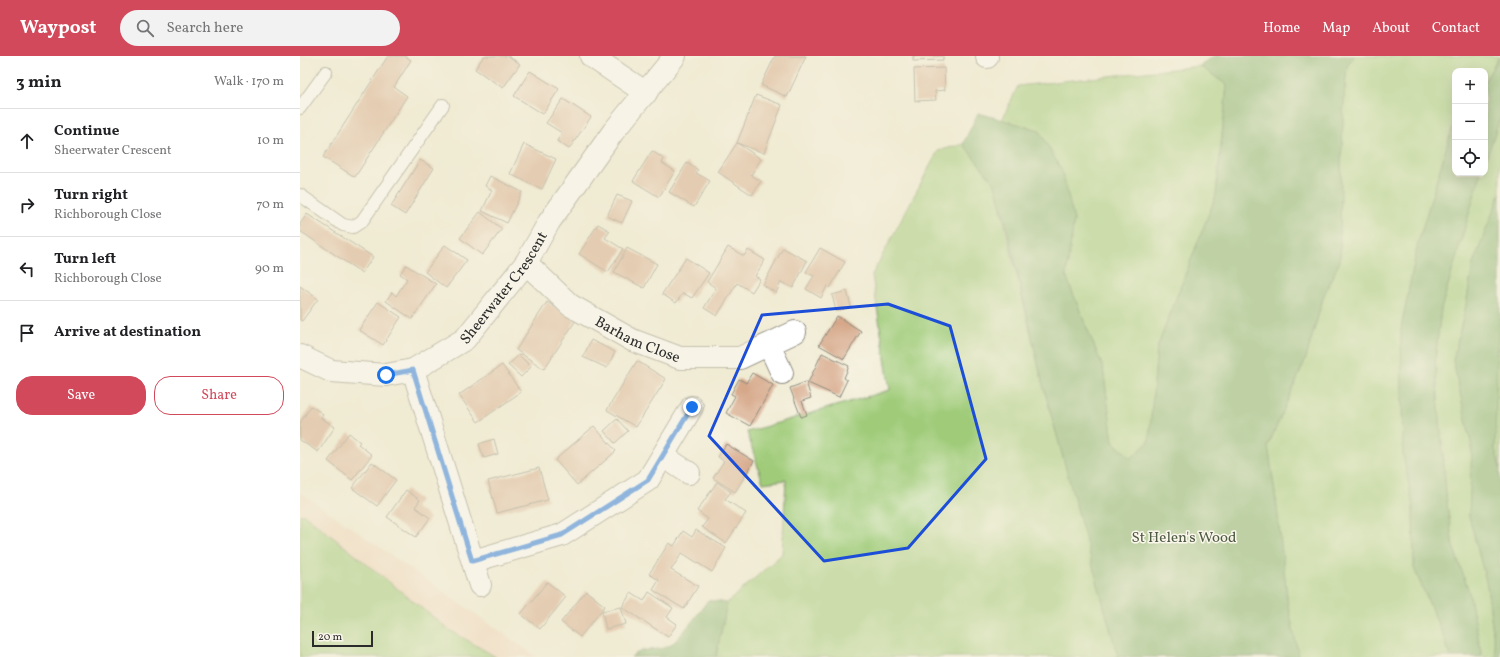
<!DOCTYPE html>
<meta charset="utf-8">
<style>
:root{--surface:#fff;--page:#f2f2f2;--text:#202124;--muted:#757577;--line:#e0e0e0;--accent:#d1495b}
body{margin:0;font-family:Vollkorn,serif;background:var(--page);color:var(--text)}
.controls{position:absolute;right:12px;top:12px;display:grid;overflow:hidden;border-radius:8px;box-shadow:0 4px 16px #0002}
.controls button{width:36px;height:36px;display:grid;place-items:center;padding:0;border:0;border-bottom:1px solid var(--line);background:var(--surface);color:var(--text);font:20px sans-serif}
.scale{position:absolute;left:12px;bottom:10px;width:61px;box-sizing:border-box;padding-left:4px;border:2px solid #2b2b2b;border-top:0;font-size:11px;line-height:14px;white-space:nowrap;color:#2b2b2b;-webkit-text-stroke:3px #fbf7ec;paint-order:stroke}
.stop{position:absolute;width:12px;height:12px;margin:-9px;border:3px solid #1a73e8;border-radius:50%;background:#fff}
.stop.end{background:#1a73e8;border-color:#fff;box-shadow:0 1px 4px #0008}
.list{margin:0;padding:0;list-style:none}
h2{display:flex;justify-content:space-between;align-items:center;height:52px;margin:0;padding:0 16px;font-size:17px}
h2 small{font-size:13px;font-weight:400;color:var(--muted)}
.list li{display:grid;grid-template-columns:26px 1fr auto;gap:12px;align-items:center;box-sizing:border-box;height:64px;padding:0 16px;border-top:1px solid var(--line)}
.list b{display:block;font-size:15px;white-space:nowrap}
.list p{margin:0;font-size:13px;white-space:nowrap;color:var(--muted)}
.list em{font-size:13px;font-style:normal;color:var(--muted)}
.actions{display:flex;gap:8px;padding:12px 16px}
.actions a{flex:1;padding:9px 0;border:1px solid var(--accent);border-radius:16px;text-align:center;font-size:14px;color:var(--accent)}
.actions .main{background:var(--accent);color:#fff}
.icon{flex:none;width:22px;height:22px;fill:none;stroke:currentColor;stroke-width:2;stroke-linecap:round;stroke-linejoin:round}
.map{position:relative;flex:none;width:1200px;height:601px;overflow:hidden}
header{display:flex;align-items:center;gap:24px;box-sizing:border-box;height:56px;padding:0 20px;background:var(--accent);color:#fff}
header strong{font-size:19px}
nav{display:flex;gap:22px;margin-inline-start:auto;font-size:14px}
.search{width:280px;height:36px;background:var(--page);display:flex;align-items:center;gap:10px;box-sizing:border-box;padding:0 14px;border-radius:22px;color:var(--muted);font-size:15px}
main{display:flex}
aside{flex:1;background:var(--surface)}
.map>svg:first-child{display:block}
.built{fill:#f2d5bd}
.green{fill:#a0cc7a;stroke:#667c52}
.forest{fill:#80b06a;stroke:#566e4a}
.building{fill:#d6a789}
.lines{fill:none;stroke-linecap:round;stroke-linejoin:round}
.service-casing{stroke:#8e8b7f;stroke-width:14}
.minor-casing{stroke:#8e8b7f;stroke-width:24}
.service{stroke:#fff;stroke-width:12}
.minor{stroke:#fff;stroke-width:22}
.route{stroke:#1a73e8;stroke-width:5}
.marked{fill:none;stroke:#1d4ed8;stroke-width:3;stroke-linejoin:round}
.labels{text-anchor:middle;stroke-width:3;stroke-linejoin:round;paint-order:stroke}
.street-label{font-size:15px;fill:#2b2b2b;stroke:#fbf7ec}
.park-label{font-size:15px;fill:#4e5b43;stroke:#fbf7ec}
</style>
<header>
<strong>Waypost</strong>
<div class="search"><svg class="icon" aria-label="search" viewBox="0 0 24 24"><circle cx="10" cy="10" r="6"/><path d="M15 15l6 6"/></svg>Search here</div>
<nav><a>Home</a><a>Map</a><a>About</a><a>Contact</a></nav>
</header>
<main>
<aside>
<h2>3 min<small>Walk · 170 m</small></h2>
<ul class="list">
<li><svg class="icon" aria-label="ahead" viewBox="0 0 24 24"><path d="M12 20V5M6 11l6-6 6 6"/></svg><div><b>Continue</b><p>Sheerwater Crescent</p></div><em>10 m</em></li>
<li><svg class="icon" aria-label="right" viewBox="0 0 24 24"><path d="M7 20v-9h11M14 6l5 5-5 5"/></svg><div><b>Turn right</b><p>Richborough Close</p></div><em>70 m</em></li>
<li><svg class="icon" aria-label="left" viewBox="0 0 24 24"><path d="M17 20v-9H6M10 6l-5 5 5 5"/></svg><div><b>Turn left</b><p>Richborough Close</p></div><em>90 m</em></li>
<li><svg class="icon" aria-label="arrive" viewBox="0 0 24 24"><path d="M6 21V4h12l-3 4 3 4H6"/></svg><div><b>Arrive at destination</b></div></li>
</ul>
<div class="actions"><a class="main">Save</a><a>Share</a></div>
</aside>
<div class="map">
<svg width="1200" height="601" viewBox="0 0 1200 601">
<rect width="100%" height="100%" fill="#fbf7ec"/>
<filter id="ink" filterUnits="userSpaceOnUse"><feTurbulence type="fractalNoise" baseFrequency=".025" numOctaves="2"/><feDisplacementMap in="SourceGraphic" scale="8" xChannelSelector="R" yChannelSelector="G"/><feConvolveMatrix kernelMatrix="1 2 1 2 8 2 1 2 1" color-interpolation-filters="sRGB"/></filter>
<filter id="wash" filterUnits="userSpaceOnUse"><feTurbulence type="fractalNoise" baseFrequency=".012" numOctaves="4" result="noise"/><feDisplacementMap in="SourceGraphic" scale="16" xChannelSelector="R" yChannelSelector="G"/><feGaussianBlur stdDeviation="0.9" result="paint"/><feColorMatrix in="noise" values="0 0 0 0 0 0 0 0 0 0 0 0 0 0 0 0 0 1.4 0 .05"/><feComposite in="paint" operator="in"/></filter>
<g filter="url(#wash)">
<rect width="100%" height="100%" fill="#f0ebd3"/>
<polygon class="built" points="0,436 237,601 0,601"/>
<g class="green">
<polygon points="1054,0 1199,0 1185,25 1185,15 1155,15 1155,63 1118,187 1101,273 1103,398 1113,450 1114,512 1144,582 1150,601 999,601 988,550 976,444 968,390 1006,302 1025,236 1040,205 1041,108 1044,42 1047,10"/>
<polygon points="900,10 927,29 916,139 857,292 849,386 831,402 813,386 803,312 766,220 774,164 739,74 702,64 718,30"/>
<polygon points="1200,62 1200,137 1173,208 1166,249 1153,305 1172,391 1169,460 1187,529 1196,601 1182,601 1169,536 1153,490 1147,449 1135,304 1141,253 1181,117 1185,117 1185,106"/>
<polygon points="663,88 695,127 743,329 818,601 416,601 427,547 482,498 486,424 463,427 447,376 590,334 572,219 638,95"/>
<polygon points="1200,273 1200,412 1195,393 1197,289"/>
<polygon points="0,458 5,459 148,573 196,601 0,601"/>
</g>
<g class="forest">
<polygon points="914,0 1054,0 1047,10 1044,42 1041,108 1040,205 1023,241 1006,302 968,390 976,444 988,550 999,601 818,601 743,329 706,167 695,128 663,88 678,57 739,74 762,115 774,164 766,220 803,312 813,386 831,402 849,386 857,292 916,139 927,29 900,10"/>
<polygon points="1200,0 1200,62 1185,106 1185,25"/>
<polygon points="1155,63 1155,117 1181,117 1141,253 1135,304 1147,449 1153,490 1169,536 1182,601 1150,601 1144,582 1114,512 1113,450 1103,398 1101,273 1118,187"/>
<polygon points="1200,137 1200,273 1197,289 1195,393 1200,412 1200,601 1196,601 1187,529 1169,460 1172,391 1153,305 1166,249 1173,208"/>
<path d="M 408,544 L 427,547 L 416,601 L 331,601 C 345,590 351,596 367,591 C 376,588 402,553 408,544 Z"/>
</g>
<g id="blocks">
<g class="building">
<polygon points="88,0 105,0 111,4 94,31 107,40 55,121 23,101"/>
<polygon points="184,0 208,0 220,8 203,32 175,13"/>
<polygon points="475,0 506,0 487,41 461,29"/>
<polygon points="613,0 643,0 643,4 613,5"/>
<polygon points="644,12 645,34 635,35 636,44 615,45 614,13"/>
<polygon points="230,15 259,33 243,58 214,40"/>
<polygon points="456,39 482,49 464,97 437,87"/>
<polygon points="263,43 291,61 269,93 257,85 262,77 246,67"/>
<polygon points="437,87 461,103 451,119 461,125 452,139 418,116"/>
<polygon points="224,88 256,103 242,133 210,118"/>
<polygon points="352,95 364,103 362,107 375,115 359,141 333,125"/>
<polygon points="120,104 134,112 105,159 91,150"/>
<polygon points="387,107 398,114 396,117 410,125 394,151 369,136"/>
<polygon points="190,120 222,136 207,167 182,155 192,134 185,130"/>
<polygon points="317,139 332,145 322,167 307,160"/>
<polygon points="180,156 202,173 182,199 160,182"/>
<polygon points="7,158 73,201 62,217 0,175 0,168"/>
<polygon points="298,168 310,175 305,182 323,193 308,216 279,198"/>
<polygon points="145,189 167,204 146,232 125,216"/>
<polygon points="428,191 444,200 448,194 465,204 455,220 460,223 452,236 437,227 417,260 404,252 416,232 407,226"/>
<polygon points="327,192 357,208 344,232 314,216"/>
<polygon points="483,192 507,205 493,232 481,226 476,237 463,229"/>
<polygon points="520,192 545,206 530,232 527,230 521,242 506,233 514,220 506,216"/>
<polygon points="386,202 409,217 392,242 383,237 376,247 362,238"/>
<polygon points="106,209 136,228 112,263 86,245 92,236 96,240 107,223 100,218"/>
<polygon points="0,230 18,243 2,265 0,264"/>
<polygon points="547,235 551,251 536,255 532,239"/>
<polygon points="78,246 101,261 83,289 59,274"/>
<polygon points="247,246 276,264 244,313 216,294"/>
<polygon points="537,260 561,275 544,303 519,289"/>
<polygon points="291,284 315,296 307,312 283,301"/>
<polygon points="522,297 549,310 544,322 547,324 539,341 508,327"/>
<polygon points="219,299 231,311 221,321 208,309"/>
<polygon points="337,305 366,323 336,371 307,354"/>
<polygon points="202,309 221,336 178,366 159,339"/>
<polygon points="452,317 473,329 450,370 426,357 435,340 431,338 439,323 446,327"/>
<polygon points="506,326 511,342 502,345 507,359 501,361 490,332"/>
<polygon points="11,350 23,358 21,362 35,371 18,396 0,384 0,367"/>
<polygon points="317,363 328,375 315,387 304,375"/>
<polygon points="294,370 316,395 277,429 255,404"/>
<polygon points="49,377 60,386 58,388 72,399 52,424 28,405"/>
<polygon points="194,383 198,398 184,402 179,388"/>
<polygon points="426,388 454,405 435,436 413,422 424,405 418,401"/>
<polygon points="72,406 96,424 77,450 52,432"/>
<polygon points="239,412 248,444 197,457 188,425"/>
<polygon points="417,426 431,436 425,443 446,457 426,487 402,471 408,463 397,455"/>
<polygon points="106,434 120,444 115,451 130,462 116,481 87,461"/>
<polygon points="396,474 426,492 412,516 382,497 371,514 398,530 384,553 353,534 359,524 349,518 369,487 374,490 383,475 392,481"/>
<polygon points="247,526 266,541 240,573 221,558"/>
<polygon points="286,535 305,550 280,581 261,566"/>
<polygon points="349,536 373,552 367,561 377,568 368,581 322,551 331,537 344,545"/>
<polygon points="321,551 326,568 306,573 302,555"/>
</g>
</g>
</g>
<g filter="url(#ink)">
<use href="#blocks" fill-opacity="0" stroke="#8e8b7f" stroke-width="1"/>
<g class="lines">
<defs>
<g id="service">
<polyline points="0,52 26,16"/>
<polyline points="0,139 43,169 53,171 62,165 143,49"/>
</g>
<g id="minor">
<polyline points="291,0 346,37"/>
<polyline points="687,0 687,1"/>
<path id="s1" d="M 226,207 L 270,249 L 332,284 L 380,302 L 440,302 L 495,276"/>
<polyline points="469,289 482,317"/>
<path id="s2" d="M 0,300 L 31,315 L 86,319 L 113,314 L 165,283 L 226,207 L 249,166 L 313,76 L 375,0"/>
<polyline points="113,314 180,529"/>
<polyline points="363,400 389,417"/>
<polyline points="173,505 262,479 348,424 392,351"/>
</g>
</defs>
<use href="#service" class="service-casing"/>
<use href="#minor" class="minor-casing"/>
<use href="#service" class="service"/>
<use href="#minor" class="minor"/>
</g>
</g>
<g class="lines" filter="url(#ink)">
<polyline class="route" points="86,319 113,314 172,505 262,479 348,424 392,351"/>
</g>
<path d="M0 0H1200V601H0ZM 588,248 L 650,270 L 686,403 L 608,492 L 524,505 L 409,380 L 462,259 Z" fill="#f0ebd3" fill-opacity=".55" fill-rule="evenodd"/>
<path class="marked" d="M 588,248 L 650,270 L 686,403 L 608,492 L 524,505 L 409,380 L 462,259 Z"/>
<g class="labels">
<g class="street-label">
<text dy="5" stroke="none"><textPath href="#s2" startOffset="242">Sheerwater Crescent</textPath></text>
<text dy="5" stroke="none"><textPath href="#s1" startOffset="137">Barham Close</textPath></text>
</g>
<g class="park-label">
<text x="884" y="486">St Helen's Wood</text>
</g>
</g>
</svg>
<div class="controls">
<button>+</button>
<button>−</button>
<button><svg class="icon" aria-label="locate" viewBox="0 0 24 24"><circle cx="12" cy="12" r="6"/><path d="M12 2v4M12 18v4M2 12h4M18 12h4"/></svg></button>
</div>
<div class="scale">20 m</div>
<div class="stop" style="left:86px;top:319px"></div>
<div class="stop end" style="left:392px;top:351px"></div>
</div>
</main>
